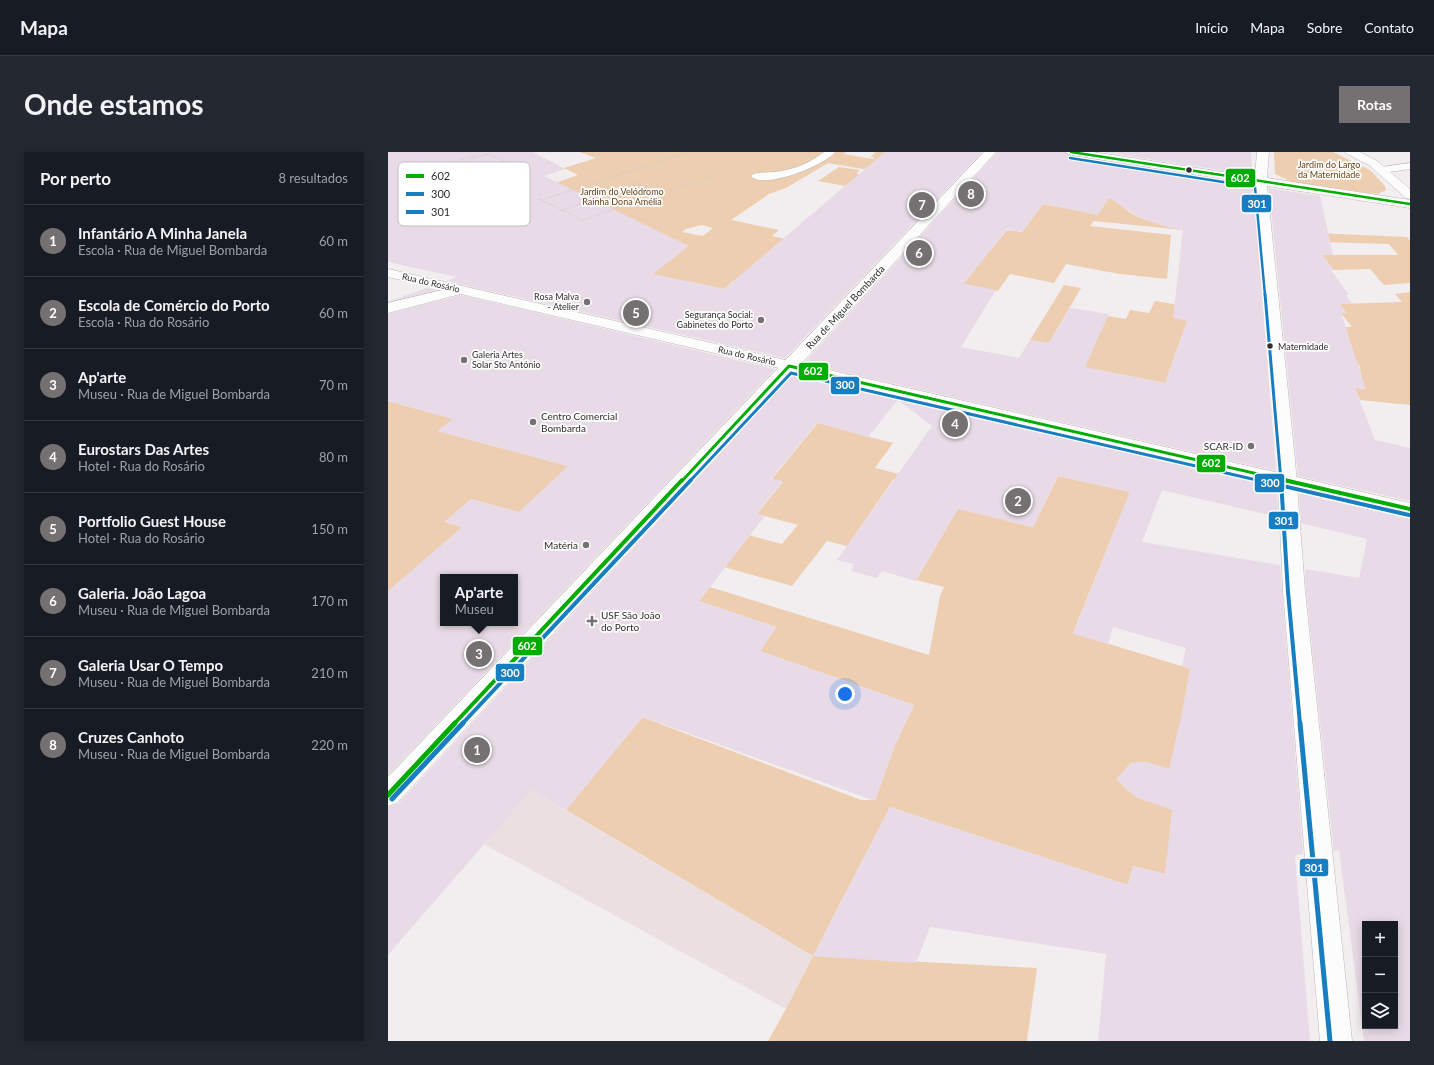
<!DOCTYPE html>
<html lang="pt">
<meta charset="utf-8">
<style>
:root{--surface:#171b24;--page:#242831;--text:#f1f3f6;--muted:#9ea1a6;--line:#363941;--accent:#757071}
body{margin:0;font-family:Lato,sans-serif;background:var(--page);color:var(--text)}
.controls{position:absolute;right:12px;bottom:12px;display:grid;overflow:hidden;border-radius:0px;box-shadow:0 2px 10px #0003}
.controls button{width:36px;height:36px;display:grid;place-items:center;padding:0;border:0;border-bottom:1px solid var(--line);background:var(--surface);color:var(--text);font:20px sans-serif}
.you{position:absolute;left:457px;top:542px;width:14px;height:14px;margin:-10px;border:3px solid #fff;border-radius:50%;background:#1a73e8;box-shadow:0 0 0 6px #1a73e833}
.badge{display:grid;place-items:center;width:26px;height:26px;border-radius:50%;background:var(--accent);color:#fff;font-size:13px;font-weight:700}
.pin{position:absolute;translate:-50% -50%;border:2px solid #fff;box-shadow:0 1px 4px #0006}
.popup{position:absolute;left:52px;top:422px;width:78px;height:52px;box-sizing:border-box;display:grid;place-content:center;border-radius:0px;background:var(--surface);filter:drop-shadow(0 1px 3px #0005);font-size:13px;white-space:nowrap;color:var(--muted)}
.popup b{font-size:15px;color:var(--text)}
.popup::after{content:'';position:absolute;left:50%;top:100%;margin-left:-8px;border:8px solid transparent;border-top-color:var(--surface)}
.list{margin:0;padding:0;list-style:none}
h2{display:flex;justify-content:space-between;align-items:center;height:52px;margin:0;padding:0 16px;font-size:17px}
h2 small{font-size:13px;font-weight:400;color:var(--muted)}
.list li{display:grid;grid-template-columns:26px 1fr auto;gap:12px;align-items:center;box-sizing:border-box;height:72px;padding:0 16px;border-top:1px solid var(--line)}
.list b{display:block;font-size:15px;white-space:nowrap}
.list p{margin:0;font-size:13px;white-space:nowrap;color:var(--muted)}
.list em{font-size:13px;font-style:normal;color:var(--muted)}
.icon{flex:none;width:22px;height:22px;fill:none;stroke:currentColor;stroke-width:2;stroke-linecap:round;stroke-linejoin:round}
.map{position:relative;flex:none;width:1022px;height:889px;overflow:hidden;border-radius:0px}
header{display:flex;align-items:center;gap:24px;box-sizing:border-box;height:56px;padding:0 20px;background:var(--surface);border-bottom:1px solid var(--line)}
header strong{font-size:19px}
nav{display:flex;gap:22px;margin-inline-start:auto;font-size:14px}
.intro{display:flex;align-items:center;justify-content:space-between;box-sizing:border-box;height:96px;padding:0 24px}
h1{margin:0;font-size:28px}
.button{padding:10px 18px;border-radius:0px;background:var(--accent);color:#fff;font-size:14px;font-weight:700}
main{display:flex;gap:24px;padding:0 24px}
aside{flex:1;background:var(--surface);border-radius:0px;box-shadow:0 2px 10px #0003}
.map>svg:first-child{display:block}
.built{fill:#ebdfe2}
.green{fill:#edceb0;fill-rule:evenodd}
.building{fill:#e8dbe7;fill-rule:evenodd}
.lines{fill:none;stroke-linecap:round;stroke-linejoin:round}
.service-casing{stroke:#bdb8b9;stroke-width:1}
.minor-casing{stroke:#bdb8b9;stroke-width:1}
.tertiary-casing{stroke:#bdb8b9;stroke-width:1}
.path{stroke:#cecbcc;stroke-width:1.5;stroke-dasharray:1 2;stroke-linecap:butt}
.service{fill:#fdfcfc;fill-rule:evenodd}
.minor{fill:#fdfcfc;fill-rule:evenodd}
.tertiary{fill:#fdfcfc;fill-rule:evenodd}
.bus-1-far3-casing{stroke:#fff;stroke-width:4.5}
.bus-1-far2-casing{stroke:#fff;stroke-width:5.5}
.bus-1-far1-casing{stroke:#fff;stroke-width:7}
.bus-1-casing{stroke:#fff;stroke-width:8}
.bus-2-far2-casing{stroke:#fff;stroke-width:5.5}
.bus-2-far1-casing{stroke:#fff;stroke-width:7}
.bus-2-casing{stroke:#fff;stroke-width:8}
.bus-3-far3-casing{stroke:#fff;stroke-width:4.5}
.bus-3-far2-casing{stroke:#fff;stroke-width:5.5}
.bus-3-far1-casing{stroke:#fff;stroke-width:7}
.bus-3-casing{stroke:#fff;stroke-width:8}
.bus-1-far3{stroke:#00ac00;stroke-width:2.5}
.bus-1-far2{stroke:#00ac00;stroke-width:3}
.bus-1-far1{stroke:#00ac00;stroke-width:4}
.bus-1{stroke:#00ac00;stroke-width:5}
.bus-2-far2{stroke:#187ec2;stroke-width:3}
.bus-2-far1{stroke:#187ec2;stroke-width:4}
.bus-2{stroke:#187ec2;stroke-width:5}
.bus-3-far3{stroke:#187ec2;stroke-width:2.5}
.bus-3-far2{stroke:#187ec2;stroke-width:3}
.bus-3-far1{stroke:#187ec2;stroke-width:4}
.bus-3{stroke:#187ec2;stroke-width:5}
.bus-dot{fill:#312c2e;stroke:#fff;stroke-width:1.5}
.poi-dot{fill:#757071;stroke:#fff;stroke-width:1.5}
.labels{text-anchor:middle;stroke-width:3.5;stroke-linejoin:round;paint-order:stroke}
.far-park-label{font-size:9px;fill:#674218;stroke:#fff}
.far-street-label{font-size:9px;fill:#312c2e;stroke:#fff}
.far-poi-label{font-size:9px;fill:#312c2e;stroke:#fff;text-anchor:end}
.bus-label{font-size:9px;fill:#312c2e;stroke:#fff;text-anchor:start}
.street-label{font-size:10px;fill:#312c2e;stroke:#fff}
.poi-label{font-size:10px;fill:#312c2e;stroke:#fff;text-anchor:start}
.key{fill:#fff;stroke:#c1c0c0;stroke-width:1}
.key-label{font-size:11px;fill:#312c2e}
.line-badge{stroke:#fff;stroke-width:1.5}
.badge-label{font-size:11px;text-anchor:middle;font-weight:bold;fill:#fff}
</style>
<header>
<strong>Mapa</strong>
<nav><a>Início</a><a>Mapa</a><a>Sobre</a><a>Contato</a></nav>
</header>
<div class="intro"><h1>Onde estamos</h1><a class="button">Rotas</a></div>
<main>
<aside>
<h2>Por perto<small>8 resultados</small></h2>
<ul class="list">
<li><span class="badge">1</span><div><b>Infantário A Minha Janela</b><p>Escola · Rua de Miguel Bombarda</p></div><em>60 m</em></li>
<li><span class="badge">2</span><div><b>Escola de Comércio do Porto</b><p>Escola · Rua do Rosário</p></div><em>60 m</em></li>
<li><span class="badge">3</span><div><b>Ap'arte</b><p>Museu · Rua de Miguel Bombarda</p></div><em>70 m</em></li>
<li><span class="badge">4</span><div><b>Eurostars Das Artes</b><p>Hotel · Rua do Rosário</p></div><em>80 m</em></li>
<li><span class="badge">5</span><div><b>Portfolio Guest House</b><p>Hotel · Rua do Rosário</p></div><em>150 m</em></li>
<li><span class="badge">6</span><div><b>Galeria. João Lagoa</b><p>Museu · Rua de Miguel Bombarda</p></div><em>170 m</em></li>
<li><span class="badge">7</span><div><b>Galeria Usar O Tempo</b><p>Museu · Rua de Miguel Bombarda</p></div><em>210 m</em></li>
<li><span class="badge">8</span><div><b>Cruzes Canhoto</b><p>Museu · Rua de Miguel Bombarda</p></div><em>220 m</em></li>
</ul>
</aside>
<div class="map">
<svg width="1022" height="889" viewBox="0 0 1022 889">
<rect width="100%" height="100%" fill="#f2edee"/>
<polygon class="built" points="69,597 143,638 425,804 398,857 96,692"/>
<g class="green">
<path d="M 192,0 L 458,0 L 456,2 L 485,7 L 486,5 L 482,5 L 488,0 L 585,0 L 511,23 L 440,11 L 398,36 L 381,42 L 343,68 L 391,78 L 384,84 L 407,89 L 371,134 L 345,129 L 336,137 L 298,129 L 292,133 L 0,69 L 167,31 L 190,23 L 176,16 L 208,6 ZM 314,73 L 325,76 L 315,84 L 294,80 L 298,77 Z"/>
<polygon points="886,0 945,0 982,18 997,34 998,38 990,42 981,41 915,32 902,29 887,22"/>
<polygon points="451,15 471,18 469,22 484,39 430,29"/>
<path d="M 725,40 C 734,67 771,71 795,78 L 706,69 L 702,74 L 783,83 L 779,127 L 732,122 L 678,112 L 666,131 L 622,122 L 610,139 L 552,127 L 602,99 L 619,78 L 634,80 L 655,52 L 710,62 Z"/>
<polygon points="928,81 1019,85 1022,89 1022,131 996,133 982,117 946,118 934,103 1010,103 1001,92 931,90"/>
<polygon points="676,133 693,136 661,191 642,188"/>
<polygon points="1022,140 1022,253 972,248 967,236 977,237 966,221 973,221 971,213 901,210 897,178 964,175 953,161 952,152 1014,150 1007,142"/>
<polygon points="767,149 804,155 817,186 794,183 777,231 736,223 670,217 720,164 738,167 742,158 761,161"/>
<polygon points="0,249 65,267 50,279 180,314 156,367 83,347 57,370 140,394 29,415 0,439"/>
<polygon points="437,262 466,281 505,291 487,316 531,327 526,334 505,328 459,394 439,389 404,434 329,413 353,381 394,392 410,373 369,362 395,330 384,327"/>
<polygon points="596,313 619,369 645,375 670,324 742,340 685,481 803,517 795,621 758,610 743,611 733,622 734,633 748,645 837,676 787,710 779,707 777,722 745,714 740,733 502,655 425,804 649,816 639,889 380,889 398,857 425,804 178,658 254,565 473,648 487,648 507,593 526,553 372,499 388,475 311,449 322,435 541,503 552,444 556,435 528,428"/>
</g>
<g class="building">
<polygon points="0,0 145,0 177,17 156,24 301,94 265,122 336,137 497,0 594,0 397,206 58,129 69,125 0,110"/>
<path d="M 609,0 L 676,0 L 683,4 L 865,33 L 888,319 L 416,211 ZM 721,46 L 753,66 L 782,76 L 795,78 L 785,166 L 799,169 L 777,231 L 697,215 L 721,162 L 682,156 L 661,191 L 642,188 L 631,206 L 573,195 L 608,138 L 576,132 L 619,77 L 634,80 L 655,52 L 710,63 Z"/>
<polygon points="715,0 863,0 864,23"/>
<polygon points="881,36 932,44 945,103 934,103 946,118 943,118 961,143 958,143 964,152 952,152 959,161 953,161 978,237 967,236 987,288 1022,296 1022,349 910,324"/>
<polygon points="39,136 49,138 2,149"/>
<path d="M 73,143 L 387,217 L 0,623 L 0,439 L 74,375 L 56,370 L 83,347 L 131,360 L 180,314 L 49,279 L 65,267 L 0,249 L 0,162 ZM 55,425 L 127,425 L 127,471 L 55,471 Z"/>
<polygon points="406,221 889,333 890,365 774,338 754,390 892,413 915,702 907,703 922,889 710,889 718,802 542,775 528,811 425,804 502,655 740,733 745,714 777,722 784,658 748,645 728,627 743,611 758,610 781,617 793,565 802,516 794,514 798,496 725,475 720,492 685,482 742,340 670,324 645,375 570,357 528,429 494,419 489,426 463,419 466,412 449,408 544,274 510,248 480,285 429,271 383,327 395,329 369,361 377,364 311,449 388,475 372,499 526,553 507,593 487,649 255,565 178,658 143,638 0,803 0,655 10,652"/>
<path d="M 911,339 L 1022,364 L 1022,889 L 976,889 L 951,698 L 946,699 L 918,439 L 917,417 L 971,426 L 979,387 L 913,371 ZM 977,772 L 1007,772 L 1007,874 L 977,874 Z"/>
</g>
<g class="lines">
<defs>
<g id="service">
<path d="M 436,0 L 447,0 C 436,14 375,38 363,24 C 368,19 380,21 387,20 C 405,18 422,11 436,0 Z"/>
<polygon points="1022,11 1022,17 994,21 989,18 994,15"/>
</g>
<g id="minor">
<polygon points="596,0 608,0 9,651 0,654 0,625"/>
<polygon points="677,0 705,0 867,25 869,0 881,0 879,26 1022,48 1022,56 879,34 907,308 917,439 964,889 932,889 895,439 889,308 867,32 683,3"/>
<polygon points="957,0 972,0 989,9 1022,37 1022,47 1018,46 981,13 959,2"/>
<polygon points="71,134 76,135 78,138 76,141 0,161 0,151"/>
</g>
<polygon id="tertiary" points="0,117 1022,351 1022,363 0,125"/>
</defs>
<use href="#service" class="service-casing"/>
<use href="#minor" class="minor-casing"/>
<use href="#tertiary" class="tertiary-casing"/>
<g class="path">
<polygon points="101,2 140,20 77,39 41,20"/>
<polygon points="96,13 102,15 102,18 89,22 77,20 77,17"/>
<polyline points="46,15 90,3"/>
<polyline points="102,15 118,10"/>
<polyline points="95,21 110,29"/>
<polyline points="230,23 271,41"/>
<polyline points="56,28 77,22"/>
<polyline points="151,47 195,68 347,15"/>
<polyline points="154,48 299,0"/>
<polyline points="174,58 250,32"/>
</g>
<use href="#service" class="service"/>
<use href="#minor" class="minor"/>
<use href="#tertiary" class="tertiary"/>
<defs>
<polyline id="bus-1-far3" points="683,0 1022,52"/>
<polyline id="bus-1-far2" points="294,329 401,214 900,329"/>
<g id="bus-1-far1">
<polyline points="896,328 1022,357"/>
<polyline points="66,572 294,328"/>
</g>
<polyline id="bus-1" points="0,643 67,571"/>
<polyline id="bus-2-far2" points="302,329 403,221 873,329"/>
<g id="bus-2-far1">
<polyline points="869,328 1021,363"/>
<polyline points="74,572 303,328"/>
</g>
<polyline id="bus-2" points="4,647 75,571"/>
<polyline id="bus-3-far3" points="682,6 867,35 877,143"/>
<polyline id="bus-3-far2" points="877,142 893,329"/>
<polyline id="bus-3-far1" points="893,328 900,440 912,572"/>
<polyline id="bus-3" points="912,571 942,889"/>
</defs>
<use href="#bus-1-far3" class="bus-1-far3-casing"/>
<use href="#bus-1-far2" class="bus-1-far2-casing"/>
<use href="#bus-1-far1" class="bus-1-far1-casing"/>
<use href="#bus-1" class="bus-1-casing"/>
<use href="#bus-2-far2" class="bus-2-far2-casing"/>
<use href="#bus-2-far1" class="bus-2-far1-casing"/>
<use href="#bus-2" class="bus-2-casing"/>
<use href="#bus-3-far3" class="bus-3-far3-casing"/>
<use href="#bus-3-far2" class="bus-3-far2-casing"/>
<use href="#bus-3-far1" class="bus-3-far1-casing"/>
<use href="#bus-3" class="bus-3-casing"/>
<use href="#bus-1-far3" class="bus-1-far3"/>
<use href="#bus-1-far2" class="bus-1-far2"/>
<use href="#bus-1-far1" class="bus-1-far1"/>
<use href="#bus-1" class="bus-1"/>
<use href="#bus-2-far2" class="bus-2-far2"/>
<use href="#bus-2-far1" class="bus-2-far1"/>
<use href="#bus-2" class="bus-2"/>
<use href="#bus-3-far3" class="bus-3-far3"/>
<use href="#bus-3-far2" class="bus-3-far2"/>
<use href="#bus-3-far1" class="bus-3-far1"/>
<use href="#bus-3" class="bus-3"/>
</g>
<g class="bus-dot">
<circle cx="801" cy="18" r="3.5"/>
<circle cx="882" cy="194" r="3.5"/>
</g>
<g class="poi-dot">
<circle cx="199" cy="150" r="4"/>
<circle cx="373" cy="168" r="4"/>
<circle cx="76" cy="208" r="4"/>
<circle cx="145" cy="270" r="4"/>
<circle cx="863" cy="294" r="4"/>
<circle cx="198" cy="393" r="4"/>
<path d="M202 463h4v4h4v4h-4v4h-4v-4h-4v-4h4z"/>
</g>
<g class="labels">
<g class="far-park-label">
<text x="941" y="16">Jardim do Largo<tspan x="941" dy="10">da Maternidade</tspan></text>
<text x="234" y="43">Jardim do Velódromo<tspan x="234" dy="10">Rainha Dona Amélia</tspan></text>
</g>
<g class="far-street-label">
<text transform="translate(43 131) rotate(13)" y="3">Rua do Rosário</text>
<text transform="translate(359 204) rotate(13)" y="3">Rua do Rosário</text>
</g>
<g class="far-poi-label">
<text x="191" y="148">Rosa Malva<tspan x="191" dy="10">- Atelier</tspan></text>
<text x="365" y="166">Segurança Social:<tspan x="365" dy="10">Gabinetes do Porto</tspan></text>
<text x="84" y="206" text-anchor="start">Galeria Artes<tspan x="84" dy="10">Solar Sto António</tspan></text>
</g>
<g class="bus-label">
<text x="890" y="198">Maternidade</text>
</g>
<g class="street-label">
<text transform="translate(457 155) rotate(-47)" y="4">Rua de Miguel Bombarda</text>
</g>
<g class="poi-label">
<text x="153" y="268">Centro Comercial<tspan x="153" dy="12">Bombarda</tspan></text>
<text x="855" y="298" text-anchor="end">SCAR-ID</text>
<text x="190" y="397" text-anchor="end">Matéria</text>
<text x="213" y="467">USF São João<tspan x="213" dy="12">do Porto</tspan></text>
</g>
</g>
<rect x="10" y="10" width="132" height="64" rx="6" class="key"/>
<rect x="18" y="22" width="18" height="4" fill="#00ac00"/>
<rect x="18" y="40" width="18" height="4" fill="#187ec2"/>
<rect x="18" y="58" width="18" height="4" fill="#187ec2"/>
<g class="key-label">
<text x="43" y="28">602</text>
<text x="43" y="46">300</text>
<text x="43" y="64">301</text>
</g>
<g class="line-badge">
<rect x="837" y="16" width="31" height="20" rx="4" fill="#00ac00"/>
<rect x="853" y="42" width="31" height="19" rx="4" fill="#187ec2"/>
<rect x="410" y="210" width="31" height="19" rx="4" fill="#00ac00"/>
<rect x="442" y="224" width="30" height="19" rx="4" fill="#187ec2"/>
<rect x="808" y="302" width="30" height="19" rx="4" fill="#00ac00"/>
<rect x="866" y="321" width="31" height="20" rx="4" fill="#187ec2"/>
<rect x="880" y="359" width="31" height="19" rx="4" fill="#187ec2"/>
<rect x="124" y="484" width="31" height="20" rx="4" fill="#00ac00"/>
<rect x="107" y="511" width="30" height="19" rx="4" fill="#187ec2"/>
<rect x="911" y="706" width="30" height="19" rx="4" fill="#187ec2"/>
</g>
<g class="badge-label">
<text x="852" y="30">602</text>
<text x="869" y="56">301</text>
<text x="425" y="223">602</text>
<text x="457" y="237">300</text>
<text x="823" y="315">602</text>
<text x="882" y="335">300</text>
<text x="896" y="373">301</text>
<text x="139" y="498">602</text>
<text x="122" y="525">300</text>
<text x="926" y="720">301</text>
</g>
</svg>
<div class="controls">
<button>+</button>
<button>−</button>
<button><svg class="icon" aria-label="layers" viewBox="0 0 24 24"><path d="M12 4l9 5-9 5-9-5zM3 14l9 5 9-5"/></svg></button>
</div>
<div class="you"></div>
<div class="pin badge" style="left:89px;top:598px">1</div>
<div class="pin badge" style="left:630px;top:349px">2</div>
<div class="pin badge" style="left:91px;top:502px">3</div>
<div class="popup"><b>Ap'arte</b>Museu</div>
<div class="pin badge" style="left:567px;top:272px">4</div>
<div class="pin badge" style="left:248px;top:161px">5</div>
<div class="pin badge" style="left:531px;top:101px">6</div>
<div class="pin badge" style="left:534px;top:53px">7</div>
<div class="pin badge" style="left:583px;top:42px">8</div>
</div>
</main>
